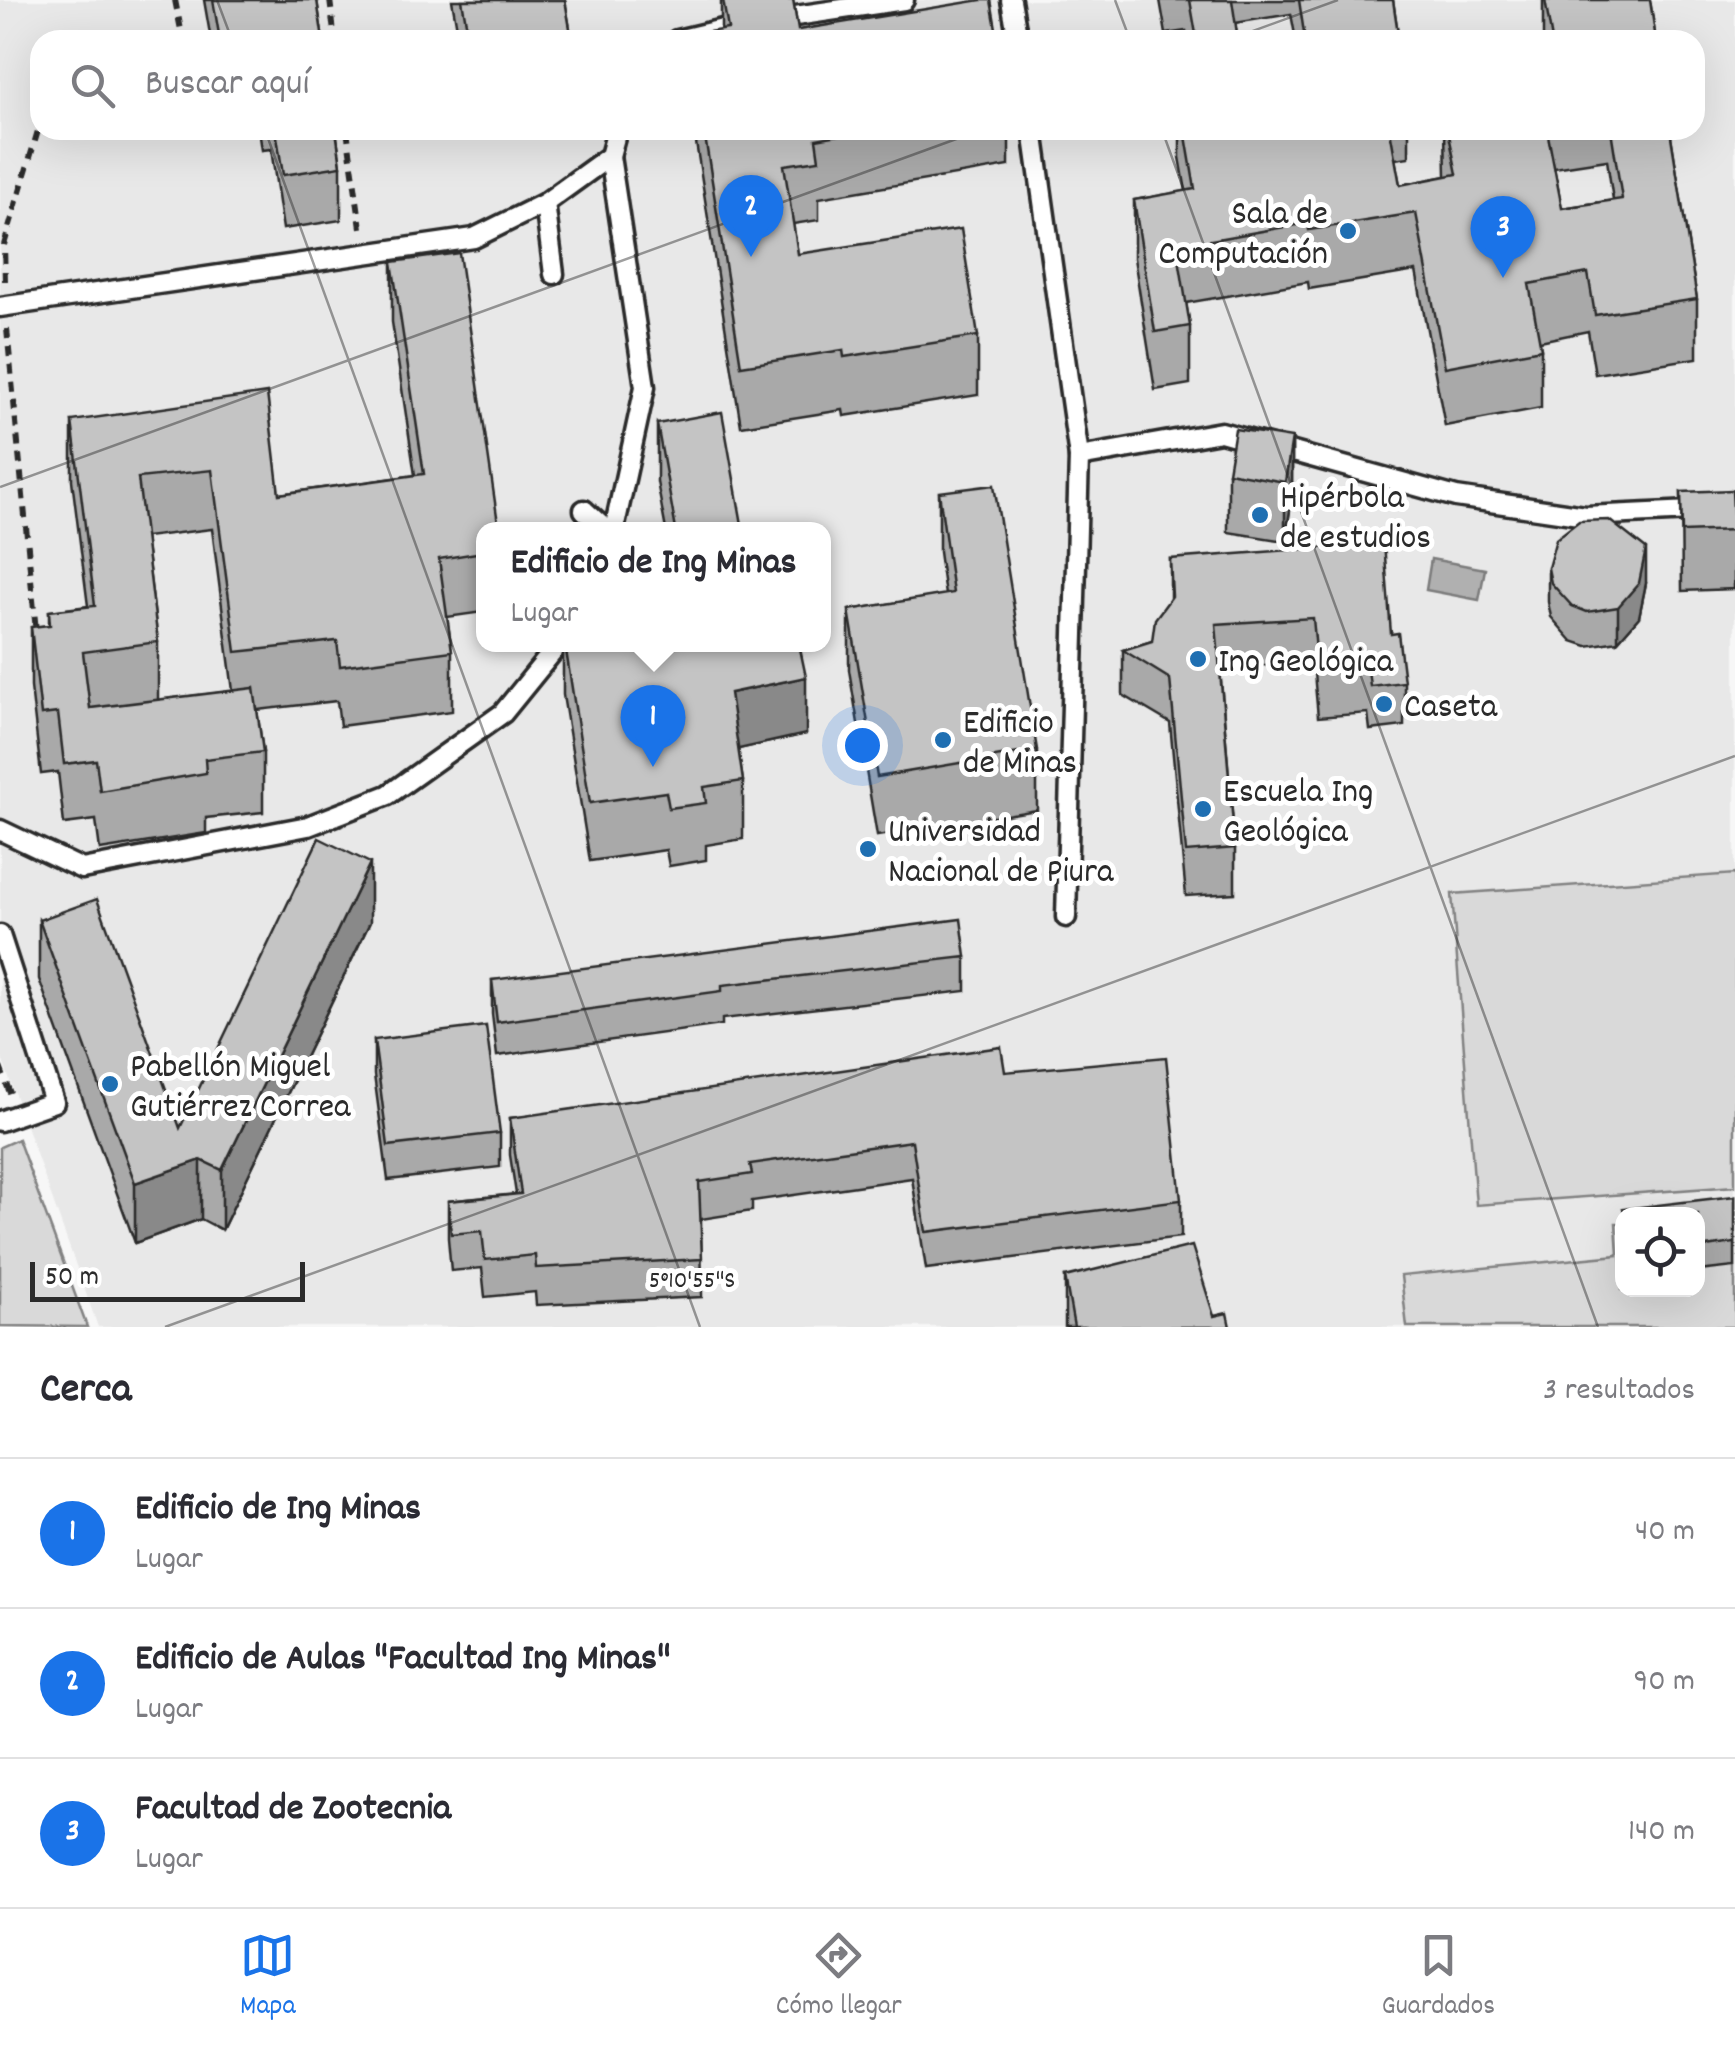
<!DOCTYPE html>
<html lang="es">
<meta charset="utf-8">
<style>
:root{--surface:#fff;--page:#f2f2f3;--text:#2b2b33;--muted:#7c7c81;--line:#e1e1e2;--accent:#1a73e8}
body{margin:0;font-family:Dekko,sans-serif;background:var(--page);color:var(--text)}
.controls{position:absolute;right:30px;bottom:30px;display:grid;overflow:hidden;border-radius:20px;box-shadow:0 10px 40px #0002}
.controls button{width:90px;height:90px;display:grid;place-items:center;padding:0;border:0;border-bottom:2px solid var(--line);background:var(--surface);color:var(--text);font:50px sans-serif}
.scale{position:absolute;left:30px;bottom:25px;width:275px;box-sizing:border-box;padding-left:10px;border:5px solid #2b2b2b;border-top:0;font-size:28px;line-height:35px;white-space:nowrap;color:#2b2b2b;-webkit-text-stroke:8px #fff;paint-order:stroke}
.you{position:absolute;left:862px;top:745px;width:35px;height:35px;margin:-25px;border:8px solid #fff;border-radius:50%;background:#1a73e8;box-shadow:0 0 0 15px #1a73e833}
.badge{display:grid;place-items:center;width:65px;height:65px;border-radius:50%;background:var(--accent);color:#fff;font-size:32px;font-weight:700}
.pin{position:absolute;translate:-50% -82px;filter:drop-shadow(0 2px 5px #0008)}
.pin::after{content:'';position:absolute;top:52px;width:35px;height:30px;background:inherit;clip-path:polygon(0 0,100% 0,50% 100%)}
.popup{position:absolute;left:476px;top:522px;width:355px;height:130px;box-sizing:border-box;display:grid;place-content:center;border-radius:20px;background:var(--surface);filter:drop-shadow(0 2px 8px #0005);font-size:32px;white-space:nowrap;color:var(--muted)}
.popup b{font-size:38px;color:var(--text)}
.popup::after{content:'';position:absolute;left:50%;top:100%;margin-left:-20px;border:20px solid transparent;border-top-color:var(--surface)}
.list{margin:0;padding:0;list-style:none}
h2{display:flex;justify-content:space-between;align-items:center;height:130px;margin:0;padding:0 40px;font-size:42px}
h2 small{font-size:32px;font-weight:400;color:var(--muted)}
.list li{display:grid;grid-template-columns:65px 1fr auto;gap:30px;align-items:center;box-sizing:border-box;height:150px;padding:0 40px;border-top:2px solid var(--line)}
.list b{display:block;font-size:38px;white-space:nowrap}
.list p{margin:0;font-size:32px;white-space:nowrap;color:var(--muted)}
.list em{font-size:32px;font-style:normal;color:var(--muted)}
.icon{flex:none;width:55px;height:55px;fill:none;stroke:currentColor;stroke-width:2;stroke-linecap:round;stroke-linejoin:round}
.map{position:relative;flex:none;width:1735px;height:1327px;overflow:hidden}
.search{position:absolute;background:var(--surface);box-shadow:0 10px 40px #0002;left:30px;right:30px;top:30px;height:110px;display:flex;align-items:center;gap:25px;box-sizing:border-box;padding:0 35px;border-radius:30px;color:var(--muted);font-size:38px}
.sheet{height:580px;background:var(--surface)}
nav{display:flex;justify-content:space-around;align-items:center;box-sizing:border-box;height:140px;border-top:2px solid var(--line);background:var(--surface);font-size:28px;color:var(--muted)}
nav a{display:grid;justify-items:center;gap:5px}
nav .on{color:var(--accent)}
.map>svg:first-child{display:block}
.built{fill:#e8e8e8;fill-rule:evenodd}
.green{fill:#d9d9d9;stroke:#828282;stroke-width:2.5}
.water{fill:#b0b0b0;stroke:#7b7b7b;stroke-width:2.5}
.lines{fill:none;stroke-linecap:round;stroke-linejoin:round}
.service-casing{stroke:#2b2b2b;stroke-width:25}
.path{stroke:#2b2b2b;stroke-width:6;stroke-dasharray:10 8;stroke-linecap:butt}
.service{stroke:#fff;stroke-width:18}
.wall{fill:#a9a9a9;stroke:#2b2b2b;stroke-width:2.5;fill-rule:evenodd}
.shaded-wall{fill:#898989;stroke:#2b2b2b;stroke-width:2.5}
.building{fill:#c4c4c4;stroke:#2b2b2b;stroke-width:2.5}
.ticks{fill:none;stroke:#2b2b2b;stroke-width:2.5;stroke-opacity:0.45}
.poi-dot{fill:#1f6fb2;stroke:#fff;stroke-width:4}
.labels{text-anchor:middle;stroke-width:10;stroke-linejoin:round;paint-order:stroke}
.poi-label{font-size:35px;fill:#2b2b2b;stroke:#fff;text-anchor:start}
.ticks-label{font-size:25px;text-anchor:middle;fill:#2b2b2b;stroke:#fff;stroke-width:10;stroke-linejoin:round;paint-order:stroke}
</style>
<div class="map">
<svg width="1735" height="1327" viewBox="0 0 1735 1327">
<rect width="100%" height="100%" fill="#f7f7f7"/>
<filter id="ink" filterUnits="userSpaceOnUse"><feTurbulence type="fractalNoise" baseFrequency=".01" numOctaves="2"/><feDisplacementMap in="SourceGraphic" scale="20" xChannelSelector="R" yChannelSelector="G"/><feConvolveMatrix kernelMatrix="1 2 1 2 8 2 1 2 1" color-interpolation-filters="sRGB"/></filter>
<g filter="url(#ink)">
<path class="built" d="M 0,0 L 1735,0 L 1735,1327 L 98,1327 L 0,1053 ZM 40,40 L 1695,40 L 1695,130 L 40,130 ZM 483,530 L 823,530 L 823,644 L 483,644 ZM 1622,1214 L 1698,1214 L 1698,1290 L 1622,1290 Z"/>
<g class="green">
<polygon points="1735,874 1735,1186 1476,1205 1452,894"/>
<polygon points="18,1139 87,1327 0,1326 0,1147"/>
<polygon points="1735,1212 1735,1327 1407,1327 1401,1276 1618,1255 1616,1223 1622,1223 1622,1290 1698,1290 1698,1215"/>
</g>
<polygon class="water" points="1431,559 1485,569 1479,600 1426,590"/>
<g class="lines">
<defs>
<g id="service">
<polyline points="1011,0 1018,40"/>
<polyline points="775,19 904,0"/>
<polyline points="677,40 744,24"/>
<polyline points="1033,130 1079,457 1066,917"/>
<polyline points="610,156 645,387 614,530"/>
<polyline points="545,203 554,274"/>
<polyline points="0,307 474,238 545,203 610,156 617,130"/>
<polyline points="1079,457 1221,432 1456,497 1586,516 1735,509"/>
<polyline points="584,510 606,530"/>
<polyline points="0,830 82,869 308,826 388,795 503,713 559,644"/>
<polyline points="0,935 54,1102 0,1121"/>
</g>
</defs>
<use href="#service" class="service-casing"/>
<g class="path">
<polyline points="175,0 183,40"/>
<polyline points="330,0 335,40"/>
<polyline points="347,130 361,228"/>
<polyline points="5,281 4,245 40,124"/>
<polyline points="7,329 36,631"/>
<polyline points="0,1067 10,1093"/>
</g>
<use href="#service" class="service"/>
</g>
<g class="wall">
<polygon points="204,0 317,0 323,40 211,40"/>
<polygon points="452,0 565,0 572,40 459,40"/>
<polygon points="721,0 793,0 798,30 721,30"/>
<polygon points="1160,0 1393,0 1399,40 1296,40 1291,14 1235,23 1238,40 1187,40 1186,31 1166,34"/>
<polygon points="1543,0 1650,0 1656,40 1543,40"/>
<polygon points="259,130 336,130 341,166 341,220 283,229 271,149 262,150"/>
<polygon points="694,130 1009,130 1009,166 819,198 819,220 793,224 798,254 978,336 978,395 844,416 843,410 741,426"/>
<path d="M 1180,130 L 1258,130 L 1259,135 L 1290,130 L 1409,130 L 1409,157 L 1395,159 L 1400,185 L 1446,176 L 1445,130 L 1670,130 L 1697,299 L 1697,358 L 1595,374 L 1588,331 L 1540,341 L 1541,349 L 1541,408 L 1445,426 L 1416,271 L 1309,289 L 1308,282 L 1186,303 L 1190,326 L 1190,384 L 1155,390 L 1134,258 L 1134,200 L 1186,191 L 1180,157 ZM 1607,160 L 1613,200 L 1562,208 L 1554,168 Z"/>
<path d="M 392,262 L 483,530 L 483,612 L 447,617 L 452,651 L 452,711 L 340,726 L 337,701 L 257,710 L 263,752 L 263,812 L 206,818 L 206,833 L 100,850 L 96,820 L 64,824 L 58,772 L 41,774 L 31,687 L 31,627 L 49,625 L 49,611 L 88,606 L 72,480 L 72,421 L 279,494 L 415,475 L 392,322 ZM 212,529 L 233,691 L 158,700 L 158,642 L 145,537 Z"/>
<polygon points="657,424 743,530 666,530 657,482"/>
<polygon points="1292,438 1292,498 1285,541 1228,532 1228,472"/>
<polygon points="939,492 1037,750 1037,810 877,836 849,670 849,610 945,595 939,552"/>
<polygon points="1681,492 1734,530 1734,589 1682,591"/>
<polygon points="1170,559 1391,634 1404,682 1404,726 1370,730 1368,713 1318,717 1313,662 1220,668 1235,848 1235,893 1186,896 1170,723 1123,695 1123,650 1152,641 1170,599"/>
<polygon points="1548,568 1646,583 1639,617 1618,641 1587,646 1572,641 1551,617 1548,602"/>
<polygon points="563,644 810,644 800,647 806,734 738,749 743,781 743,839 706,845 706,860 669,866 666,850 590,861 563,695"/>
<polygon points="39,920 180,1128 370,922 222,1230 201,1219 135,1243 39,979"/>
<polygon points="966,957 966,991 722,1019 722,1025 497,1056 492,1014 492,980"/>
<polygon points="374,1040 500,1133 500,1167 388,1180 374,1075"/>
<polygon points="1005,1072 1181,1200 1181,1237 926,1269 912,1178 752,1201 752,1211 701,1219 702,1297 536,1305 535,1292 485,1297 482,1268 451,1271 448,1238 448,1201 516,1194 510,1155 510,1118"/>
<polygon points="1735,1196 1735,1267 1698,1271 1698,1214"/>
<polygon points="1065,1277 1214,1316 1230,1327 1065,1327"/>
</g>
<g class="shaded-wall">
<polygon points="1292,438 1292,498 1285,541 1285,482"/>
<polygon points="1646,549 1646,583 1639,617 1618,641 1618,607"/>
<polygon points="806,677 806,734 730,751 730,693"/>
<polygon points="370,863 370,922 222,1230 222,1170"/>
<polygon points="201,1160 201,1219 135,1243 135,1183"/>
</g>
<g class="building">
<polygon points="213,0 317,0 323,40 220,40"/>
<polygon points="462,0 565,0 572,40 469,40"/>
<polygon points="723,0 793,0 798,30 981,0 991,0 998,40 689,40 688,35 728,29"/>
<polygon points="1190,0 1232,0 1238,40 1197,40"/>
<polygon points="1299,0 1393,0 1399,40 1305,40"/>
<polygon points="1545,0 1650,0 1656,40 1552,40"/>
<polygon points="276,130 336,130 341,166 283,175"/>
<polygon points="704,130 867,130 816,139 819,160 784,165 798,254 961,229 978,336 844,357 843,350 741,366"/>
<polygon points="1185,130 1258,130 1259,135 1290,130 1390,130 1400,185 1457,174 1448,130 1547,130 1562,208 1622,199 1611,130 1670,130 1697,299 1595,315 1588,273 1529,284 1541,349 1445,367 1416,213 1309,230 1308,223 1177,246 1190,326 1155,332 1134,200 1195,189"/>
<polygon points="459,253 499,530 483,530 483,552 439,559 452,651 340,666 337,641 236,652 212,470 138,478 158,642 83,652 90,708 254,688 263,752 205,759 206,773 100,791 96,760 64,764 58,713 41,715 31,627 50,625 49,611 95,606 72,421 267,393 279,494 424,474 392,262"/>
<polygon points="722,412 743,530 676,530 657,424"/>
<polygon points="1235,429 1292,438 1285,482 1228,472"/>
<polygon points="994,485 1037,750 877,777 849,610 953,593 939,492"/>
<polygon points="1732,490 1734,530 1682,532 1681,492"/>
<polygon points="1609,520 1646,549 1639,583 1618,607 1587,612 1572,606 1551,583 1548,568 1556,539 1579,521"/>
<polygon points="1384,543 1391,634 1398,633 1404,682 1370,686 1368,669 1318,673 1313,618 1216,624 1235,848 1186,852 1170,679 1123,650 1152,641 1155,619 1172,596 1170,559"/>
<polygon points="565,644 799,644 806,677 730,693 743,781 704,787 706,803 669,808 666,792 590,803"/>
<polygon points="319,838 370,863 222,1170 201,1160 135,1183 39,920 97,899 180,1128"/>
<polygon points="961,919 966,957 722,985 722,991 497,1022 492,980"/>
<polygon points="486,1026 500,1133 388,1146 374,1040"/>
<polygon points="1001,1047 1005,1072 1166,1057 1181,1200 926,1232 912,1141 750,1164 752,1174 699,1182 702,1259 536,1268 535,1255 485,1260 482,1231 451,1234 448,1201 521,1194 510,1118"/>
<polygon points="1735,1196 1735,1243 1698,1248 1698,1214 1624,1214 1623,1209"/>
<polygon points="1192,1246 1214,1316 1227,1313 1230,1327 1074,1327 1065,1277"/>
</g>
</g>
<path class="ticks" d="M 217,0 L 232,40M 1115,0 L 1130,40M 1228,40 L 1338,0M 265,130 L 700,1327M 1162,130 L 1598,1327M 0,487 L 981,130M 165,1327 L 1735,756"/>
<g class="poi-dot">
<circle cx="1348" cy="231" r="10"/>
<circle cx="1260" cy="515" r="10"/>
<circle cx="1198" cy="659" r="10"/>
<circle cx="1384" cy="704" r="10"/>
<circle cx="943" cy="740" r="10"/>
<circle cx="1203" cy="809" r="10"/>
<circle cx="868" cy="849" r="10"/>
<circle cx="110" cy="1084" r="10"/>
</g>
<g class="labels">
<g class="poi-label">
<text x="1328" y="223" text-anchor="end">Sala de<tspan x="1328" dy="40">Computación</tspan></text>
<text x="1280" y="507">Hipérbola<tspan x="1280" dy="40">de estudios</tspan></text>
<text x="1218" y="671">Ing Geológica</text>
<text x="1404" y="716">Caseta</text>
<text x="963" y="732">Edificio<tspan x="963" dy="40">de Minas</tspan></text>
<text x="1223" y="801">Escuela Ing<tspan x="1223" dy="40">Geológica</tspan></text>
<text x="888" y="841">Universidad<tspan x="888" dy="40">Nacional de Piura</tspan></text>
<text x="130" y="1076">Pabellón Miguel<tspan x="130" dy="40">Gutiérrez Correa</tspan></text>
</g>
</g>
<g class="ticks-label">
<text x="692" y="1287">5°10'55"S</text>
</g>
</svg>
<div class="controls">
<button><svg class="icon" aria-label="locate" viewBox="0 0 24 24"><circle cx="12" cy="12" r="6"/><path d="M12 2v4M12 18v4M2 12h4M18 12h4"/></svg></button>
</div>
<div class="scale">50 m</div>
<div class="you"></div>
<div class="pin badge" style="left:653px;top:767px">1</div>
<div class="popup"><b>Edificio de Ing Minas</b>Lugar</div>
<div class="pin badge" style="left:751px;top:257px">2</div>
<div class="pin badge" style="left:1503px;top:278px">3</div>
<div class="search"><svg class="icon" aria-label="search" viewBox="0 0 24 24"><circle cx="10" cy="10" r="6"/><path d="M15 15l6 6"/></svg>Buscar aquí</div>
</div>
<section class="sheet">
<h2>Cerca<small>3 resultados</small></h2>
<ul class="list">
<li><span class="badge">1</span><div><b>Edificio de Ing Minas</b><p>Lugar</p></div><em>40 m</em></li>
<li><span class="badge">2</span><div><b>Edificio de Aulas &quot;Facultad Ing Minas&quot;</b><p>Lugar</p></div><em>90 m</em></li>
<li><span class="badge">3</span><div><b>Facultad de Zootecnia</b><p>Lugar</p></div><em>140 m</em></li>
</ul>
</section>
<nav>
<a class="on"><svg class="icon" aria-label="map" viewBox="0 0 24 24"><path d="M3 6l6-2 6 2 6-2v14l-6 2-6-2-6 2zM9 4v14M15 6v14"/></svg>Mapa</a>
<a><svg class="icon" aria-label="directions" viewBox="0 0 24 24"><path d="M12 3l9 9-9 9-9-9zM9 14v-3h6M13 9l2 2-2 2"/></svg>Cómo llegar</a>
<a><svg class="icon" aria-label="saved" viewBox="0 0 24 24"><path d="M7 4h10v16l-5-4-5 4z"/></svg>Guardados</a>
</nav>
